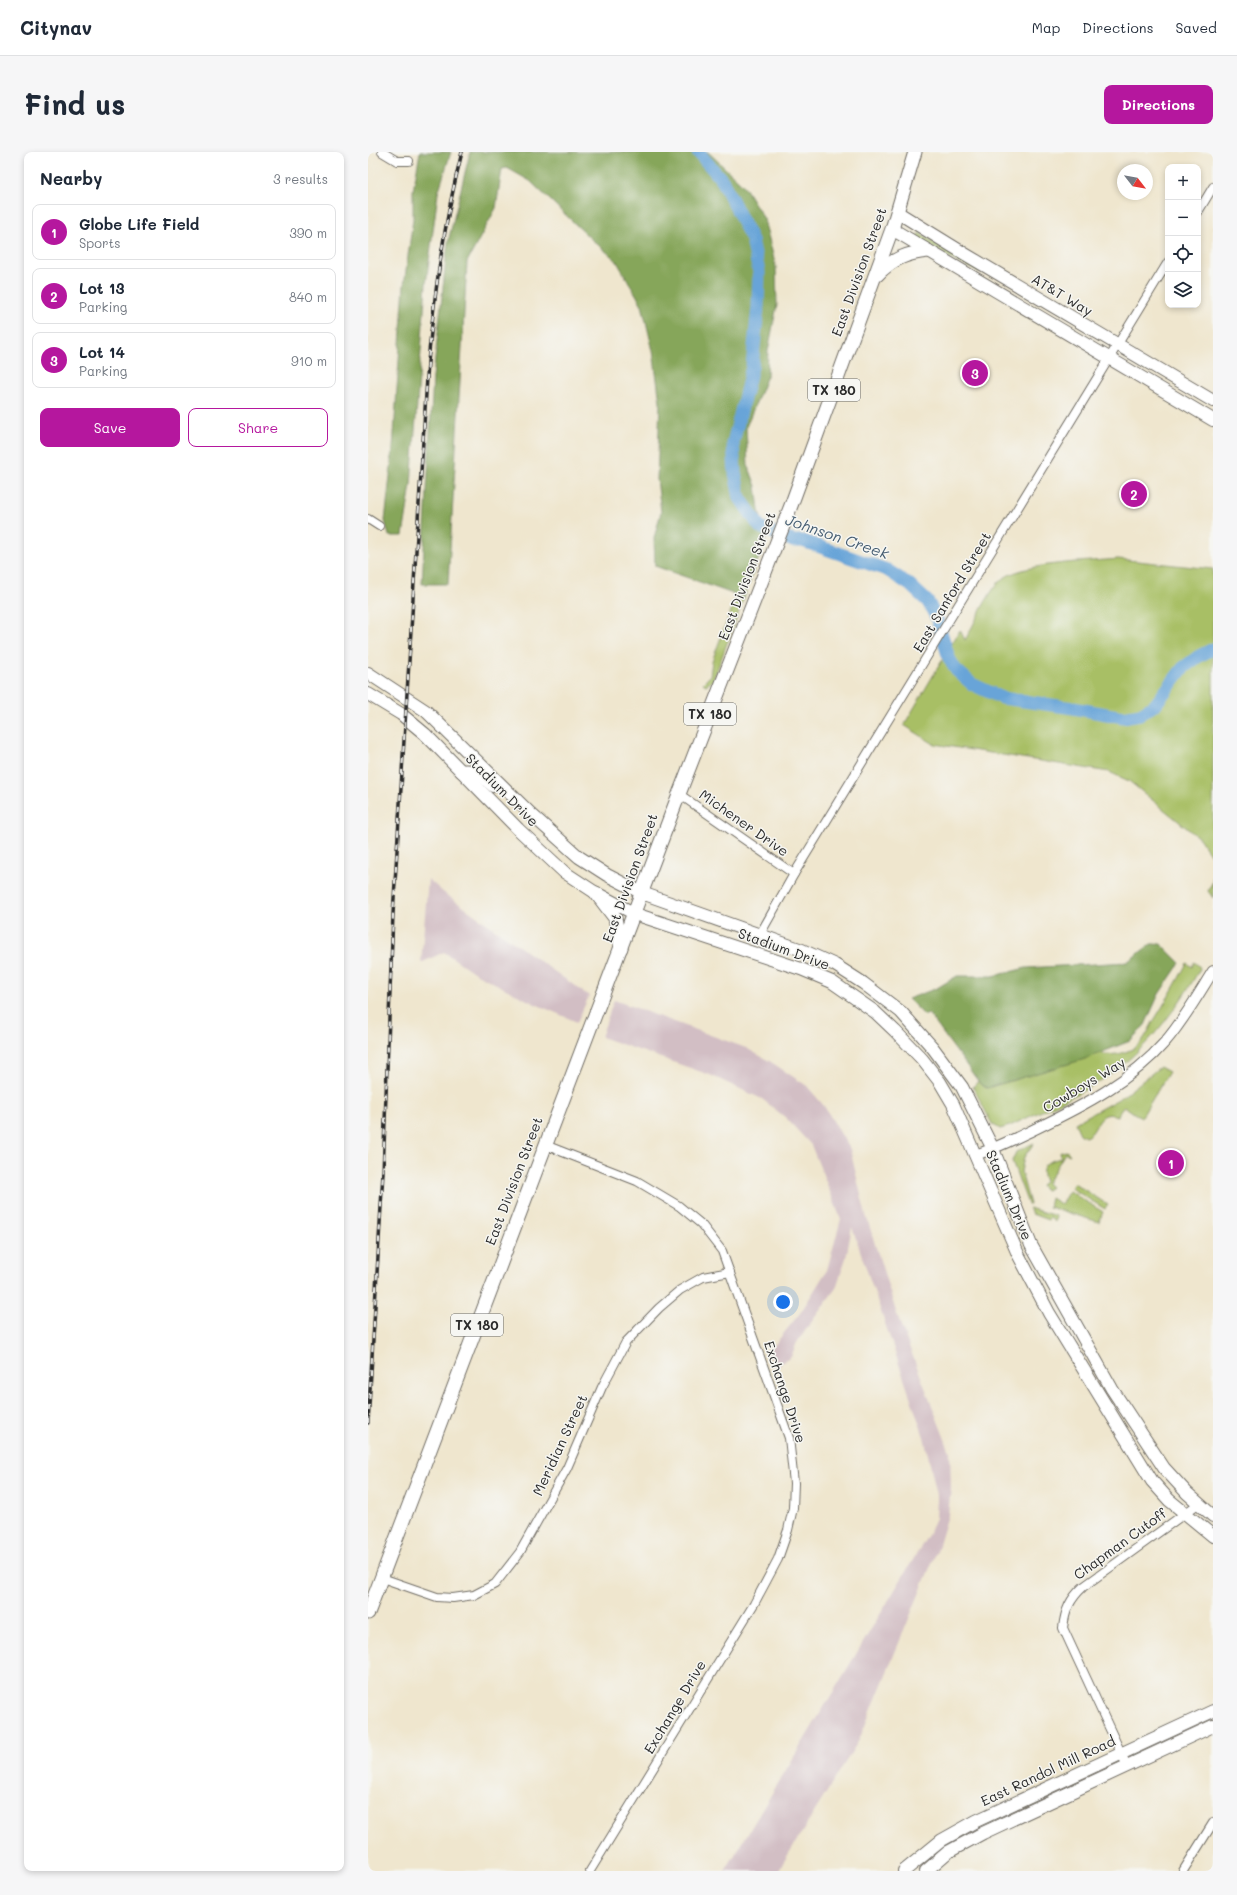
<!DOCTYPE html>
<meta charset="utf-8">
<style>
:root{--surface:#fff;--page:#f6f6f7;--text:#1f2937;--muted:#747a83;--line:#e0e1e3;--accent:#b5179e}
body{margin:0;font-family:Mali,sans-serif;background:var(--page);color:var(--text)}
.controls{position:absolute;right:12px;top:12px;display:grid;overflow:hidden;border-radius:8px;box-shadow:0 2px 6px #0003}
.controls button{width:36px;height:36px;display:grid;place-items:center;padding:0;border:0;border-bottom:1px solid var(--line);background:var(--surface);color:var(--text);font:20px sans-serif}
.compass{position:absolute;left:749px;top:12px;width:36px;height:36px;border-radius:50%;background:var(--surface);box-shadow:0 2px 6px #0003;rotate:121deg}
.you{position:absolute;left:415px;top:1150px;width:14px;height:14px;margin:-10px;border:3px solid #fff;border-radius:50%;background:#1a73e8;box-shadow:0 0 0 6px #1a73e833}
.badge{display:grid;place-items:center;width:26px;height:26px;border-radius:50%;background:var(--accent);color:#fff;font-size:13px;font-weight:700}
.pin{position:absolute;translate:-50% -50%;border:2px solid #fff;box-shadow:0 1px 4px #0006}
.list{margin:0;padding:0;list-style:none}
h2{display:flex;justify-content:space-between;align-items:center;height:52px;margin:0;padding:0 16px;font-size:17px}
h2 small{font-size:13px;font-weight:400;color:var(--muted)}
.list li{display:grid;grid-template-columns:26px 1fr auto;gap:12px;align-items:center;box-sizing:border-box;height:56px;margin:0 8px 8px;padding:0 8px;border:1px solid var(--line);border-radius:8px}
.list b{display:block;font-size:15px;white-space:nowrap}
.list p{margin:0;font-size:13px;white-space:nowrap;color:var(--muted)}
.list em{font-size:13px;font-style:normal;color:var(--muted)}
.actions{display:flex;gap:8px;padding:12px 16px}
.actions a{flex:1;padding:9px 0;border:1px solid var(--accent);border-radius:8px;text-align:center;font-size:14px;color:var(--accent)}
.actions .main{background:var(--accent);color:#fff}
.icon{flex:none;width:22px;height:22px;fill:none;stroke:currentColor;stroke-width:2;stroke-linecap:round;stroke-linejoin:round}
.map{position:relative;flex:none;width:845px;height:1719px;overflow:hidden;border-radius:8px}
header{display:flex;align-items:center;gap:24px;box-sizing:border-box;height:56px;padding:0 20px;background:var(--surface);border-bottom:1px solid var(--line)}
header strong{font-size:19px}
nav{display:flex;gap:22px;margin-inline-start:auto;font-size:14px}
.intro{display:flex;align-items:center;justify-content:space-between;box-sizing:border-box;height:96px;padding:0 24px}
h1{margin:0;font-size:28px}
.button{padding:10px 18px;border-radius:8px;background:var(--accent);color:#fff;font-size:14px;font-weight:700}
main{display:flex;gap:24px;padding:0 24px}
aside{flex:1;background:var(--surface);border-radius:8px;box-shadow:0 2px 6px #0003}
.map>svg:first-child{display:block}
.industrial{fill:#d2bec4}
.green{fill:#a8bf65;stroke:#6a7548}
.forest{fill:#86a65a;stroke:#586842}
.lines{fill:none;stroke-linecap:round;stroke-linejoin:round}
.river{stroke:#67a4d8;stroke-width:13}
.minor-casing{stroke:#706c64;stroke-width:10}
.tertiary-casing{stroke:#706c64;stroke-width:12}
.secondary-casing{stroke:#706c64;stroke-width:14}
.primary-casing{stroke:#706c64;stroke-width:15}
.minor{stroke:#fff;stroke-width:8}
.tertiary{stroke:#fff;stroke-width:10}
.secondary{stroke:#fff;stroke-width:12}
.primary{stroke:#fff;stroke-width:13}
.rail-casing{stroke:#2b2b2b;stroke-width:3.5}
.rail{stroke:#f6f6f2;stroke-width:2;stroke-dasharray:6;stroke-linecap:butt}
.labels{text-anchor:middle;stroke-width:3;stroke-linejoin:round;paint-order:stroke}
.shield{fill:#f6f6f2;stroke:#686867;stroke-width:1}
.shield-label{font-size:13px;font-weight:bold;fill:#2b2b2b}
.street-label{font-size:14px;fill:#2b2b2b;stroke:#f6f6f2}
.water-label{font-size:15px;font-style:italic;fill:#435b70;stroke:#f6f6f2}
</style>
<header>
<strong>Citynav</strong>
<nav><a>Map</a><a>Directions</a><a>Saved</a></nav>
</header>
<div class="intro"><h1>Find us</h1><a class="button">Directions</a></div>
<main>
<aside>
<h2>Nearby<small>3 results</small></h2>
<ul class="list">
<li><span class="badge">1</span><div><b>Globe Life Field</b><p>Sports</p></div><em>390 m</em></li>
<li><span class="badge">2</span><div><b>Lot 13</b><p>Parking</p></div><em>840 m</em></li>
<li><span class="badge">3</span><div><b>Lot 14</b><p>Parking</p></div><em>910 m</em></li>
</ul>
<div class="actions"><a class="main">Save</a><a>Share</a></div>
</aside>
<div class="map">
<svg width="845" height="1719" viewBox="0 0 845 1719">
<rect width="100%" height="100%" fill="#f6f6f2"/>
<filter id="ink" filterUnits="userSpaceOnUse"><feTurbulence type="fractalNoise" baseFrequency=".025" numOctaves="2"/><feDisplacementMap in="SourceGraphic" scale="8" xChannelSelector="R" yChannelSelector="G"/><feConvolveMatrix kernelMatrix="1 2 1 2 8 2 1 2 1" color-interpolation-filters="sRGB"/></filter>
<filter id="wash" filterUnits="userSpaceOnUse"><feTurbulence type="fractalNoise" baseFrequency=".012" numOctaves="4" result="noise"/><feDisplacementMap in="SourceGraphic" scale="16" xChannelSelector="R" yChannelSelector="G"/><feGaussianBlur stdDeviation="0.9" result="paint"/><feColorMatrix in="noise" values="0 0 0 0 0 0 0 0 0 0 0 0 0 0 0 0 0 1.4 0 .05"/><feComposite in="paint" operator="in"/></filter>
<g filter="url(#wash)">
<rect width="100%" height="100%" fill="#efe6ce"/>
<g class="industrial">
<polygon points="60,727 76,741 221,844 209,870 165,851 107,821 76,800 53,811"/>
<polygon points="246,848 378,896 403,910 439,934 456,954 482,997 497,1060 530,1166 582,1300 583,1335 580,1363 570,1396 491,1588 410,1719 357,1719 560,1383 568,1367 569,1343 556,1285 484,1075 478,1106 468,1136 429,1190 423,1205 407,1215 400,1201 433,1160 459,1118 473,1067 443,993 418,966 394,947 342,923 233,885"/>
</g>
<g class="green">
<polygon points="551,81 613,118 611,120 589,110 548,86"/>
<path d="M 750,407 L 845,417 L 845,746 L 840,739 L 845,729 L 845,706 L 831,686 L 761,629 L 741,620 L 566,592 L 536,573 L 592,478 L 597,488 C 608,469 617,446 631,430 C 649,410 722,410 750,407 Z"/>
<polygon points="369,443 376,446 345,529 338,533 335,531 342,524 344,509"/>
<path d="M 826,810 L 831,814 L 832,817 C 808,858 780,896 741,923 C 711,944 672,959 642,974 L 632,977 L 624,972 L 605,935 L 610,929 L 613,933 L 619,936 L 732,901 C 743,905 761,901 770,893 C 776,888 781,878 785,870 C 797,851 808,832 819,811 L 824,815 Z"/>
<path d="M 792,915 L 801,920 L 773,966 L 756,954 L 749,964 C 727,956 731,982 717,985 L 712,982 L 707,971 L 754,945 Z"/>
<polygon points="666,991 656,1005 653,1020 662,1052 660,1052 644,1009 648,1000"/>
<path d="M 699,999 L 702,1003 L 697,1001 L 679,1031 L 683,1035 L 679,1038 L 676,1037 L 673,1033 L 677,1030 C 671,1013 677,1010 693,1006 L 692,1000 Z"/>
<polygon points="706,1031 740,1053 737,1057 703,1036"/>
<polygon points="701,1039 735,1060 731,1070 681,1055 683,1046 693,1052"/>
<polygon points="661,1056 688,1064 687,1070 682,1066 680,1068 664,1062"/>
</g>
<g class="forest">
<polygon points="52,0 83,0 70,41 58,132 43,333 35,384 21,384 17,369 25,296 36,133 45,67 45,39"/>
<polygon points="102,0 340,0 376,34 396,67 408,115 409,153 400,199 399,224 378,275 380,313 388,334 391,358 398,386 376,446 287,414 286,386 293,360 289,327 292,250 285,199 274,153 248,108 222,86 162,29 139,16 134,17 128,56 99,110 80,432 54,432 65,225 80,90"/>
<polygon points="783,792 793,792 812,811 791,842 777,873 762,889 717,907 619,936 613,933 560,861 557,864 540,847 569,836 589,824 625,824 658,816 759,810"/>
</g>
<g class="lines">
<polyline class="river" points="330,0 354,28 384,88 391,120 390,155 384,215 365,291 367,321 372,346 392,375 425,389 435,389 519,418 542,433 560,450 569,467 581,506 588,518 604,532 634,546 705,556 755,565 772,562 787,553 815,516 831,504 845,497"/>
</g>
</g>
<g filter="url(#ink)">
<g class="lines">
<defs>
<g id="minor">
<polyline points="14,0 29,9 41,9"/>
<polyline points="830,60 845,35"/>
<polyline points="0,367 11,374"/>
<polyline points="311,642 426,722"/>
<polyline points="391,784 426,722 800,110"/>
<polyline points="177,993 269,1029 311,1054 333,1072 354,1099 421,1286 426,1331 425,1356 420,1378 410,1407 386,1452 222,1719"/>
<polyline points="14,1426 69,1445 85,1446 106,1443 127,1432 152,1400 199,1316 234,1235 258,1190 291,1156 312,1138 335,1125 362,1120"/>
<path d="M 759,1614 L 695,1476 C 697,1458 702,1447 715,1435 L 830,1352"/>
<polyline points="815,1719 845,1671"/>
</g>
<path id="tertiary" d="M 607,1003 C 629,996 648,986 669,976 C 715,954 763,929 797,890 C 816,868 830,843 845,819"/>
<g id="secondary">
<polyline points="529,60 597,102 845,249"/>
<polyline points="524,77 845,268"/>
<polyline points="0,521 58,559 164,663 211,705 239,723 274,741 434,798 467,813 495,831 533,860 565,896 594,935 625,997 663,1093 744,1237 796,1316 819,1341 845,1364"/>
<polyline points="0,542 33,562 57,582 150,677 196,720 228,741 267,762 433,817 464,830 507,860 527,879 554,907 572,930 585,952 650,1102 681,1161 784,1329 801,1348 845,1384"/>
<path d="M 93,619 C 106,616 116,626 125,634"/>
<polyline points="536,1719 574,1688 608,1669 845,1559"/>
<polyline points="558,1719 580,1700 615,1681 845,1574"/>
</g>
<g id="primary">
<path d="M 509,123 C 524,107 539,101 560,99"/>
<polyline points="228,741 247,766 253,796"/>
<polyline points="0,1461 311,642 424,351 524,77 547,0"/>
</g>
</defs>
<use href="#minor" class="minor-casing"/>
<use href="#tertiary" class="tertiary-casing"/>
<use href="#secondary" class="secondary-casing"/>
<use href="#primary" class="primary-casing"/>
<use href="#minor" class="minor"/>
<use href="#tertiary" class="tertiary"/>
<use href="#secondary" class="secondary"/>
<use href="#primary" class="primary"/>
<defs>
<path id="rail" d="M 0,1271 L 15,1021 L 25,762 L 60,210 C 67,137 76,71 94,0"/>
</defs>
<use href="#rail" class="rail-casing"/>
<use href="#rail" class="rail"/>
</g>
</g>
<g class="labels">
<g class="shield">
<rect x="440" y="227" width="52" height="22" rx="3"/>
<rect x="316" y="551" width="52" height="22" rx="3"/>
<rect x="83" y="1162" width="52" height="22" rx="3"/>
</g>
<g class="shield-label">
<text x="466" y="243">TX 180</text>
<text x="342" y="567">TX 180</text>
<text x="109" y="1178">TX 180</text>
</g>
<g class="street-label">
<text transform="translate(491 120) rotate(-70)" y="5">East Division Street</text>
<text transform="translate(694 143) rotate(31)" y="5">AT&amp;T Way</text>
<text transform="translate(379 424) rotate(-69)" y="5">East Division Street</text>
<text transform="translate(584 440) rotate(-59)" y="5">East Sanford Street</text>
<text transform="translate(134 638) rotate(45)" y="5">Stadium Drive</text>
<text transform="translate(376 671) rotate(35)" y="5">Michener Drive</text>
<text transform="translate(262 726) rotate(-70)" y="5">East Division Street</text>
<text transform="translate(416 797) rotate(20)" y="5">Stadium Drive</text>
<text transform="translate(716 933) rotate(-31)" y="5">Cowboys Way</text>
<text transform="translate(146 1029) rotate(-69)" y="5">East Division Street</text>
<text transform="translate(641 1043) rotate(67)" y="5">Stadium Drive</text>
<text transform="translate(417 1240) rotate(72)" y="5">Exchange Drive</text>
<text transform="translate(192 1293) rotate(-65)" y="5">Meridian Street</text>
<text transform="translate(752 1392) rotate(-36)" y="5">Chapman Cutoff</text>
<text transform="translate(307 1555) rotate(-59)" y="5">Exchange Drive</text>
<text transform="translate(680 1619) rotate(-25)" y="5">East Randol Mill Road</text>
</g>
<g class="water-label">
<text transform="translate(469 385) rotate(19)" y="5">Johnson Creek</text>
</g>
</g>
</svg>
<div class="controls">
<button>+</button>
<button>−</button>
<button><svg class="icon" aria-label="locate" viewBox="0 0 24 24"><circle cx="12" cy="12" r="6"/><path d="M12 2v4M12 18v4M2 12h4M18 12h4"/></svg></button>
<button><svg class="icon" aria-label="layers" viewBox="0 0 24 24"><path d="M12 4l9 5-9 5-9-5zM3 14l9 5 9-5"/></svg></button>
</div>
<svg class="compass" viewBox="-18 -18 36 36"><path d="M0-13l5 13h-10z" fill="#e53935"/><path d="M0 13l5-13h-10z" fill="#747a83"/></svg>
<div class="you"></div>
<div class="pin badge" style="left:803px;top:1011px">1</div>
<div class="pin badge" style="left:766px;top:342px">2</div>
<div class="pin badge" style="left:607px;top:221px">3</div>
</div>
</main>
